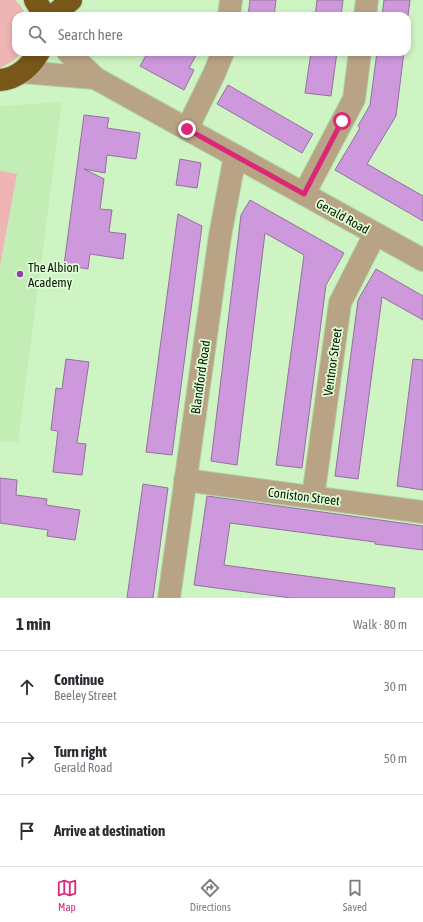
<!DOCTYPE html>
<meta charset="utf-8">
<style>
:root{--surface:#fff;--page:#f7f7f7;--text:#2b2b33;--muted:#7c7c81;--line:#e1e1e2;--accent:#db2777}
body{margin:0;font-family:"Asap Condensed",sans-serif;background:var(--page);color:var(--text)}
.stop{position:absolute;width:12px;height:12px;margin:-9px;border:3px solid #db2777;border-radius:50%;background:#fff}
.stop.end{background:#db2777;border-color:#fff;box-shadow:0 1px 4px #0008}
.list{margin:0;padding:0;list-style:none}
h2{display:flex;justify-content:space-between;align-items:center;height:52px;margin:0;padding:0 16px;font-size:17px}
h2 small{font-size:13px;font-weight:400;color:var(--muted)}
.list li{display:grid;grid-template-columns:26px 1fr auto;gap:12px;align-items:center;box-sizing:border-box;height:72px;padding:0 16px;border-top:1px solid var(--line)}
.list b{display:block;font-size:15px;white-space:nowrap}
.list p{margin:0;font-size:13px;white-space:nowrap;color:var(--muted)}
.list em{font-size:13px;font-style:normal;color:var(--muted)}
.icon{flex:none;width:22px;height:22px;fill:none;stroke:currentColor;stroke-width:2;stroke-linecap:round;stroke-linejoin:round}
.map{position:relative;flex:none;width:423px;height:598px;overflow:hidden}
.search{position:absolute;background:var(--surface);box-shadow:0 2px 6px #0003;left:12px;right:12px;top:12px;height:44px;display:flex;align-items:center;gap:10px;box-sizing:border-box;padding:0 14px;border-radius:12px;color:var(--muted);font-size:15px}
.sheet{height:268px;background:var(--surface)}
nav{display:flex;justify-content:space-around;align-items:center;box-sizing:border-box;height:56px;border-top:1px solid var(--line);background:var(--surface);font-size:11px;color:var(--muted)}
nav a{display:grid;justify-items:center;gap:2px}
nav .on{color:var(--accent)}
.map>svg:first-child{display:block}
.built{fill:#c2edb5}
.green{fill:#efb5b5}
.building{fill:#cd98dc;stroke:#93719d}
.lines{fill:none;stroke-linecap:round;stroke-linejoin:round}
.minor-casing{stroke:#afd1a5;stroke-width:24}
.highway-casing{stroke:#afd1a5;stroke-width:24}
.minor{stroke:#b8a384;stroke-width:22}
.highway{stroke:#785718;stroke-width:22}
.route{stroke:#db2777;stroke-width:5}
.poi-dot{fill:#953fac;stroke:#e0ffd7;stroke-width:1.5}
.labels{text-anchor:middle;stroke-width:3.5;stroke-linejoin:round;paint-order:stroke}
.street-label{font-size:13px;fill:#0b1907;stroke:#e0ffd7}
.poi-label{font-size:13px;fill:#0b1907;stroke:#e0ffd7;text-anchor:start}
</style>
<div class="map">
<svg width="423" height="598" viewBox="0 0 423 598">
<rect width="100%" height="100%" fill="#cef4c3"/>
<polygon class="built" points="62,102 18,442 0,442 0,106"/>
<g class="green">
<polygon points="0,0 15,0 20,5 27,16 16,16 16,52 22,52 13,61 0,68"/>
<polygon points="0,171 17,174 0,266"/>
</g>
<g class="building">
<polygon points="250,0 276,0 274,16 248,16"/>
<polygon points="317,0 343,0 341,16 315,16"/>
<polygon points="384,0 410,0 408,16 382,16"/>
<polygon points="148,52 198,52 189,68 194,70 184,90 140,66"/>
<polygon points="311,52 337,52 331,96 305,93"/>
<polygon points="377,52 404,52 396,116 367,164 423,196 423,221 335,170 360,128 358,126 370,105"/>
<polygon points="228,85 313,134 302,153 217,104"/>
<polygon points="84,115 109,118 107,128 140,133 136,159 107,155 105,173 84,169 104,179 100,209 112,210 109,232 126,234 123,259 90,254 88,269 64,265"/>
<polygon points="180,159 201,163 197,188 176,185"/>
<polygon points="250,200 344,253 326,285 302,468 276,465 304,255 265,233 237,465 211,461 241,215"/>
<polygon points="178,214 202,226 172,455 146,452"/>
<polygon points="376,269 423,296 423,320 382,297 358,479 335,476 358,300"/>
<polygon points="66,359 89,362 77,443 86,444 82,475 53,472 58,431 51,430 56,388 62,389"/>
<polygon points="413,359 423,360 423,490 397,486"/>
<polygon points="0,478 17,480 16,495 47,499 46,505 80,510 75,540 47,536 48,530 0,523"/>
<polygon points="143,484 168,488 153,598 127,598"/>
<polygon points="207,496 423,526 423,550 375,544 375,542 230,523 224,565 395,588 394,598 291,598 194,585"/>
</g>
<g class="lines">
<defs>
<g id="minor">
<polyline points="229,16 231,0"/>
<polyline points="365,16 367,0"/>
<polyline points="68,52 95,78 423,260"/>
<polyline points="22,72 95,78"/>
<polyline points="187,129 214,74 223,52"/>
<polyline points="304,194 354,99 360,52"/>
<polyline points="185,480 423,512"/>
<polyline points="313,497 340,303 375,234"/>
<polyline points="169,598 220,236 235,156"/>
</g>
<g id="highway">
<polyline points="35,0 42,11 43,16"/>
<polyline points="53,16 71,0"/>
<path d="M 0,80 C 17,79 31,66 39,52"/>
</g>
</defs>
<use href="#minor" class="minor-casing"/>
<use href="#highway" class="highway-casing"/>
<use href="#minor" class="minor"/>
<use href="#highway" class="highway"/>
</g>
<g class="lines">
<polyline class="route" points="187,129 304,194 342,121"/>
</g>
<circle class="poi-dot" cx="20" cy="274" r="4"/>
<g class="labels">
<g class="street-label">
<text transform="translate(343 216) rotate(29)" y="5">Gerald Road</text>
<text transform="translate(332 362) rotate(-82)" y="5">Ventnor Street</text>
<text transform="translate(200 377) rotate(-82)" y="5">Blandford Road</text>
<text transform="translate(304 496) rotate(7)" y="5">Coniston Street</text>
</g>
<g class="poi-label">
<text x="28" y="272">The Albion<tspan x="28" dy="15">Academy</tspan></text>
</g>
</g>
</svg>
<div class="stop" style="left:342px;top:121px"></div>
<div class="stop end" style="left:187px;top:129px"></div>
<div class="search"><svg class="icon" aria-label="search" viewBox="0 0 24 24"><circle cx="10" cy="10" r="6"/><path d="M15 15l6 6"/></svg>Search here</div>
</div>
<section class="sheet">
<h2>1 min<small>Walk · 80 m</small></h2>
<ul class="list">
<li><svg class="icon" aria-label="ahead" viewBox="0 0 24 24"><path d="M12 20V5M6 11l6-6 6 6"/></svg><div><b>Continue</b><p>Beeley Street</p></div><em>30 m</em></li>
<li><svg class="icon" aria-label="right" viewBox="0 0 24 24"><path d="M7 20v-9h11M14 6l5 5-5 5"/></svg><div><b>Turn right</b><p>Gerald Road</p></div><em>50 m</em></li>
<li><svg class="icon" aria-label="arrive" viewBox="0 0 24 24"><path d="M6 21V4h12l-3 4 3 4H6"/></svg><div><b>Arrive at destination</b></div></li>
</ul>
</section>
<nav>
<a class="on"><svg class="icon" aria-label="map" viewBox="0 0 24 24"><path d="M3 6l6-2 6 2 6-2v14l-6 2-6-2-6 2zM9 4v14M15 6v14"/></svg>Map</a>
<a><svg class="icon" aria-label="directions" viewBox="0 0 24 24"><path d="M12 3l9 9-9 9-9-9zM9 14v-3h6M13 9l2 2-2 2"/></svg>Directions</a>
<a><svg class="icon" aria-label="saved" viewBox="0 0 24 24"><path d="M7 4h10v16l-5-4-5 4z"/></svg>Saved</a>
</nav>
